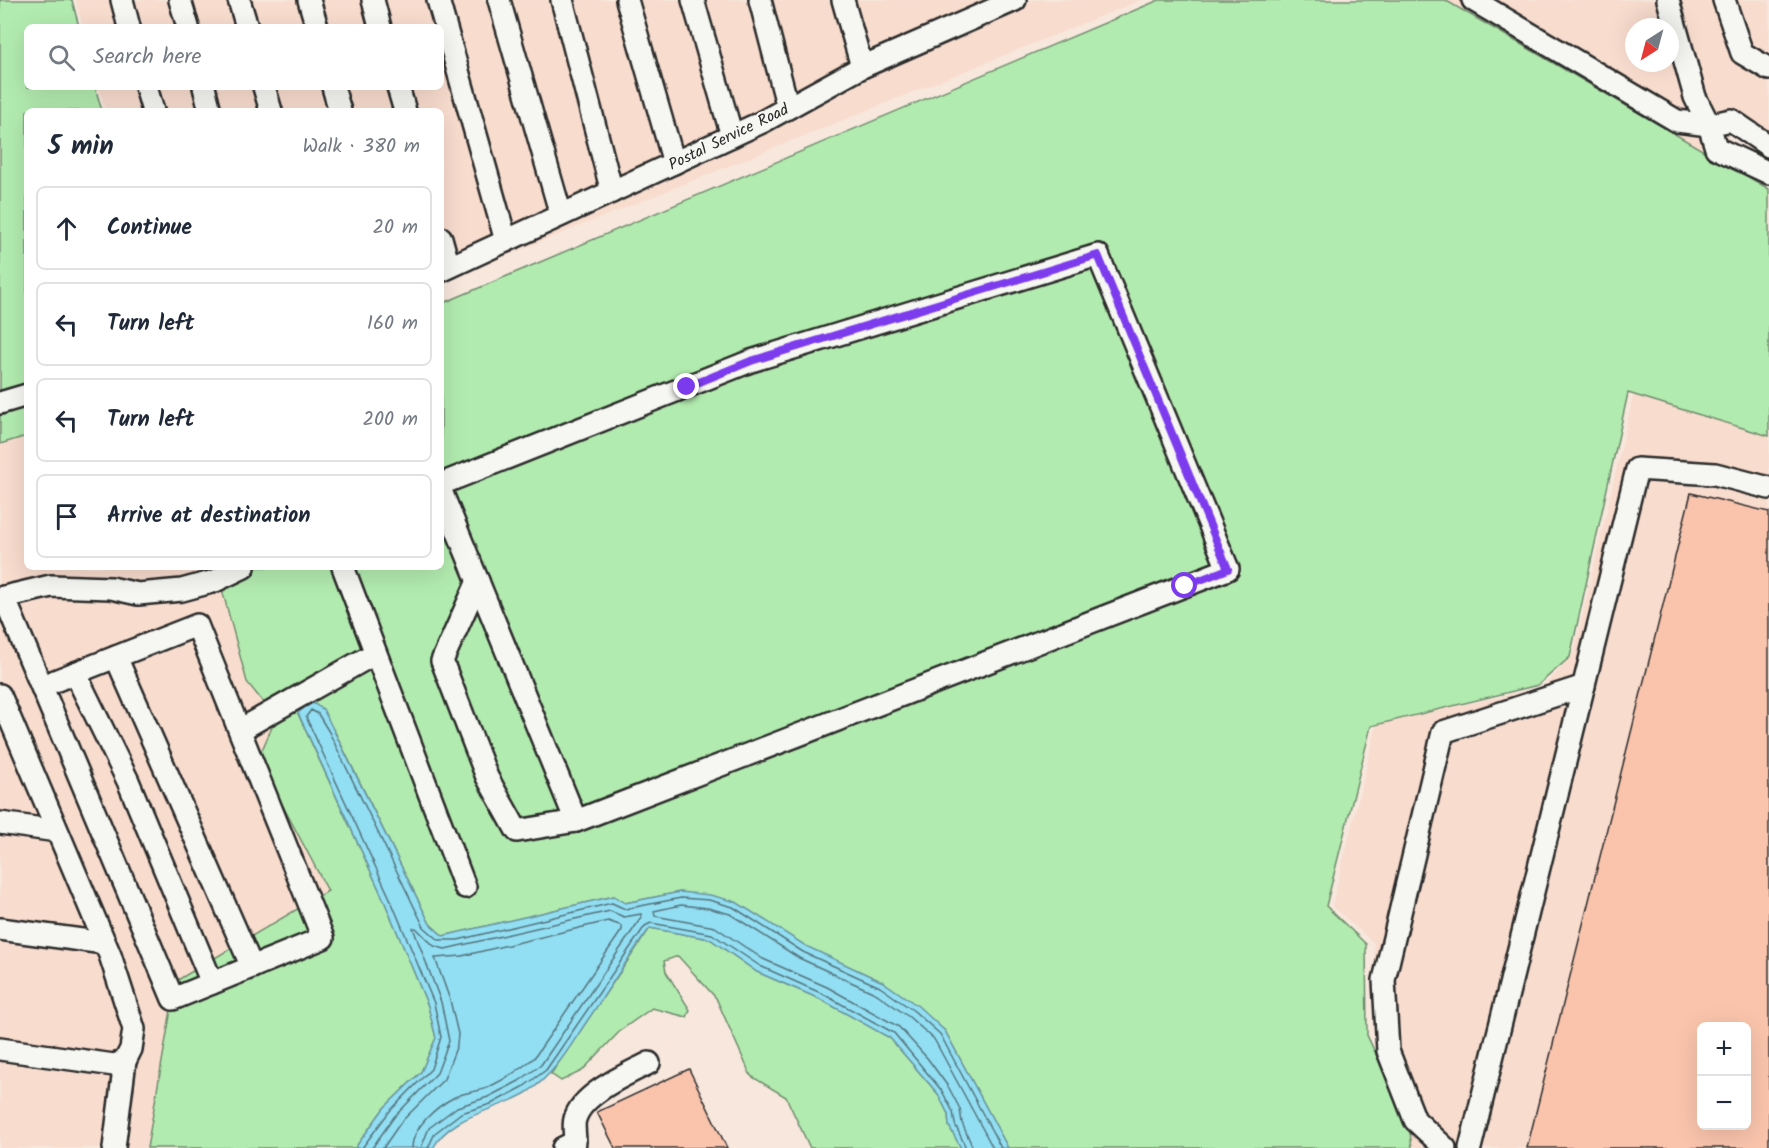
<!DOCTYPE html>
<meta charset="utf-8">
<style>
:root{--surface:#fff;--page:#f2f2f3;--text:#1f2937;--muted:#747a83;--line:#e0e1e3}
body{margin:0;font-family:Kalam,sans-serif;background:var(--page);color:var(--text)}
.controls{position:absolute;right:18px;bottom:18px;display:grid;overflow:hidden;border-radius:9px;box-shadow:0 6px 24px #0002}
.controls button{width:54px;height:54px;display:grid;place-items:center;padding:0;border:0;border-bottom:2px solid var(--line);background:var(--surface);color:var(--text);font:30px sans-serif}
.compass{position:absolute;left:1625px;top:18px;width:54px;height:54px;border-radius:50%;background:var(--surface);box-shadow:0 6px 24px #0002;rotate:216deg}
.stop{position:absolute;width:18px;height:18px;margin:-14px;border:4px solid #7c3aed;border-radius:50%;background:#fff}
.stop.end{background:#7c3aed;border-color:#fff;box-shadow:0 2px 6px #0008}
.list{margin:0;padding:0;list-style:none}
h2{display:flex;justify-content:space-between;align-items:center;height:78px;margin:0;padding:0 24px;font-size:26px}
h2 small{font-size:20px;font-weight:400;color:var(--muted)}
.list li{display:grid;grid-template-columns:39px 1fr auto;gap:18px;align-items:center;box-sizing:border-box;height:84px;margin:0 12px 12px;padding:0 12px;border:2px solid var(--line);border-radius:9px}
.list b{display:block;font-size:22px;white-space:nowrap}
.list em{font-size:20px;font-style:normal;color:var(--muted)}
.icon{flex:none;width:33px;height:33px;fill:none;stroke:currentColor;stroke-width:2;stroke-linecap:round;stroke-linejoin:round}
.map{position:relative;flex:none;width:1769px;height:1148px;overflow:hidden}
.search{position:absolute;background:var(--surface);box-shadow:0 6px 24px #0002;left:24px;top:24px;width:420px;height:66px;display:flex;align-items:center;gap:15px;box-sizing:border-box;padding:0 21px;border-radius:9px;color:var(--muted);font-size:22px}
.panel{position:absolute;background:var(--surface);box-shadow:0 6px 24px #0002;left:24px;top:108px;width:420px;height:462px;border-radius:9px}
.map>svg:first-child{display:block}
.built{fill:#f8dcce;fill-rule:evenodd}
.green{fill:#b2ebaf;stroke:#6e8b6d;stroke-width:1.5}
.water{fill:#92def3;stroke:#6996a3;stroke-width:1.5}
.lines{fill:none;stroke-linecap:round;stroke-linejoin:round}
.shore{stroke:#54737b;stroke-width:1.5}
.building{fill:#fac4ac;stroke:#2b2b2b;stroke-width:1.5;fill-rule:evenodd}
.minor-casing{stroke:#2b2b2b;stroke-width:26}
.minor{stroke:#f6f6f2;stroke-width:21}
.route{stroke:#7c3aed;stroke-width:8}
.labels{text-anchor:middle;stroke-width:4.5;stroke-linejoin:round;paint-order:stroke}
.street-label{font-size:16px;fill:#2b2b2b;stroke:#f6f6f2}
</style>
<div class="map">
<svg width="1769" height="1148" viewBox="0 0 1769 1148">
<rect width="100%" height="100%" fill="#f7e7dd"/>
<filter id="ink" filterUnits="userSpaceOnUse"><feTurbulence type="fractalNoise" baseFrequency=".0167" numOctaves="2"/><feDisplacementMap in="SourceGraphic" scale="12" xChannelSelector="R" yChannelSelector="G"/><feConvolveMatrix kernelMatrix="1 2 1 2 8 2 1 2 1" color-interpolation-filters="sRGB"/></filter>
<g filter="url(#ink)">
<g class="built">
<polygon points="76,0 1141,0 441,282 441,111 106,111 99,87 441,87 441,27 83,27"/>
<path d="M 1446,0 L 1769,0 L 1769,133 L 1730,111 L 1706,154 ZM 1634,27 L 1670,27 L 1670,63 L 1634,63 Z"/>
<path d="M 1634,393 L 1769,434 L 1769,1148 L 1411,1148 L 1376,1003 L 1374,943 L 1332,906 L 1377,724 L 1544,687 L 1574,653 ZM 1702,1026 L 1746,1026 L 1746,1126 L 1702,1126 Z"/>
<polygon points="27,436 27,567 216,567 247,682 276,718 258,759 328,892 176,981 147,1148 0,1148 0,444"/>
</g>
<g class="green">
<polygon points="0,0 72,0 79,27 27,27 27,87 95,87 102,111 27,111 27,436 0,444"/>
<polygon points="1159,0 1445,0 1769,189 1769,436 1628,393 1570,657 1538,685 1371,726 1326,906 1366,944 1367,1035 1409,1125 1412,1148 1008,1148 945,1031 883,982 680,892 625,903 614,896 443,936 430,924 334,730 303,709 298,714 383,898 428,1006 436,1038 421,1072 384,1108 355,1148 147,1148 176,981 328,891 258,759 276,718 247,682 216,567 441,567 441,304"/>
<polygon points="650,928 710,939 757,972 820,999 890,1038 938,1094 948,1114 949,1126 961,1148 810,1148 786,1097 751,1076 716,998 678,956 664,961 666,972 690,1010 687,1017 652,1008 621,1030 582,1071 561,1081 551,1074"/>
</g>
<path class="water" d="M 311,702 L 323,709 L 430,924 L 443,936 L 614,896 L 625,903 L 680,892 L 710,895 L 736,902 L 806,946 L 883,982 L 918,1006 L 945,1031 L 1008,1148 L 961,1148 L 949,1126 L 948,1114 L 938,1094 L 890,1038 L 820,999 L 757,972 L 710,939 L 650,928 C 627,959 607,992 585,1024 C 568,1050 553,1076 526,1093 C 494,1112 452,1114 433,1148 L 355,1148 L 384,1108 L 421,1072 L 436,1038 L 428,1006 L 383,898 L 298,713 Z"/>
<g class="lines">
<g class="shore">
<polyline points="362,1148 389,1112 431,1069 441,1037 434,1003 389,896 306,717 311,710 318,714 329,732 424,927 439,940 458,940 612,903 625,909 681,898 709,900 733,907 803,952 880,987 914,1011 940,1034 1001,1148"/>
<polyline points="372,1148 394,1117 437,1073 449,1041 441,1002 413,928 416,928 434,946 445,949 610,911 624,917 641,914 641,918 541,1065 519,1081 488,1097 457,1107 429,1128 421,1148"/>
<path d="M 383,1148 L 401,1122 L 444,1079 L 457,1045 L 458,1034 L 450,1000 L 435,958 L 462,956 L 608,921 L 622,926 L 622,930 L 534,1058 C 519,1070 504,1080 487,1088 C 477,1092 465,1092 455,1097 C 437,1106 412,1127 412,1148"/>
<polyline points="428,1148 435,1133 461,1113 491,1104 523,1087 546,1070 645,926 651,923 712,934 760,966 823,994 894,1033 942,1091 953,1112 955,1124 966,1148"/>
<polyline points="973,1148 962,1123 960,1109 949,1088 928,1059 899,1027 827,987 763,959 715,927 655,916 654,911 681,905 708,908 730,914 799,958 877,994 909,1017 934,1039 993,1148"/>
</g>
</g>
<g class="building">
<path d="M 1691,493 L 1769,512 L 1769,1148 L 1527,1148 ZM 1701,1026 L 1746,1026 L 1746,1125 L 1701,1125 Z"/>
<polygon points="689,1069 727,1148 615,1148 597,1112"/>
</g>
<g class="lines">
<defs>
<g id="minor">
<polyline points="122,0 129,27"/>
<polyline points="180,0 188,27"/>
<polyline points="239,0 247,27"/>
<polyline points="309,0 317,27"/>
<polyline points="373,0 380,27"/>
<polyline points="438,0 506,241"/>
<polyline points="499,0 561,215"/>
<polyline points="562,0 612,192"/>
<polyline points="627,0 674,163"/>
<polyline points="693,0 732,136"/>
<polyline points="760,0 788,108"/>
<polyline points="843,0 862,67"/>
<polyline points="1473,0 1677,121 1709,125"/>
<polyline points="1668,0 1695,97 1709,125"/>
<polyline points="1724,0 1742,53 1769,69"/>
<polyline points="146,87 153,111"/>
<polyline points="204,87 210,111"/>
<polyline points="264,87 271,111"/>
<polyline points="333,87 340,111"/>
<polyline points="398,87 405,111"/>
<polyline points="1769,146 1731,120 1709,125 1716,148 1769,173"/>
<polyline points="441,238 449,267"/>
<polyline points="441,271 762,122 862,67 1015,0"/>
<polyline points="0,403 27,395"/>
<polyline points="441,484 751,361 1098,255 1228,569 576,821 441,491"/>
<polyline points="343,567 465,887"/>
<polyline points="478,581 442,661 487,777 517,831 576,821"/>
<polyline points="4,597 173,999 323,938 197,625 42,686"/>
<polyline points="0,598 51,586 111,588 138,594 182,590 215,581 244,567"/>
<polyline points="116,657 252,967"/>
<polyline points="75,673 128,781 212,983"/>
<polyline points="0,695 110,955 134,1029 131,1049 125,1061 114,1065 0,1049"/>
<polyline points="240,730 374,654"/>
<polyline points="0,823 57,831"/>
<polyline points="0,929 104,943"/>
<polyline points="114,1148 125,1061"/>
<path d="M 563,1148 L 575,1142 C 575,1135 573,1125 575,1119 C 582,1093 628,1074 649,1063"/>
<polyline points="1445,1148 1415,1120 1388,1051 1384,980 1443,732 1584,686"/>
<polyline points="1470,1148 1637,469 1715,474 1769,488"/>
</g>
</defs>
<use href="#minor" class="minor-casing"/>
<use href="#minor" class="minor"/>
</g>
</g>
<g class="lines" filter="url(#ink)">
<polyline class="route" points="687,387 751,361 1098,255 1228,569 1185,586"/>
</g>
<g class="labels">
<g class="street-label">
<text transform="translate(728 136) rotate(-26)" y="6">Postal Service Road</text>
</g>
</g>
</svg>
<div class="controls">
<button>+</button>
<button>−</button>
</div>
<svg class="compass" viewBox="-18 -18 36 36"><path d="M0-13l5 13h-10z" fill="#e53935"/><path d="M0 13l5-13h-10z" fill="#747a83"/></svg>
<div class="stop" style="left:1185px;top:586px"></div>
<div class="stop end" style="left:687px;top:387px"></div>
<div class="search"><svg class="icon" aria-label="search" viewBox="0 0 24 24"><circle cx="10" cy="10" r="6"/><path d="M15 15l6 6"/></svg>Search here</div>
<section class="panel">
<h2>5 min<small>Walk · 380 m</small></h2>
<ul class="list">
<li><svg class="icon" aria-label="ahead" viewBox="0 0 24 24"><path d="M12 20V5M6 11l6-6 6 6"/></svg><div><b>Continue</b></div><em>20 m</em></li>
<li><svg class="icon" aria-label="left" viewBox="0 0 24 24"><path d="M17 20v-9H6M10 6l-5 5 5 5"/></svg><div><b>Turn left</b></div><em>160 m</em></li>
<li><svg class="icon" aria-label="left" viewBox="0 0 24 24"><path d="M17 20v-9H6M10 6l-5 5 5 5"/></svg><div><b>Turn left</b></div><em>200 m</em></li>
<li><svg class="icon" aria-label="arrive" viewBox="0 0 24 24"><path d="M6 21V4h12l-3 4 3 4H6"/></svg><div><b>Arrive at destination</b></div></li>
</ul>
</section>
</div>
